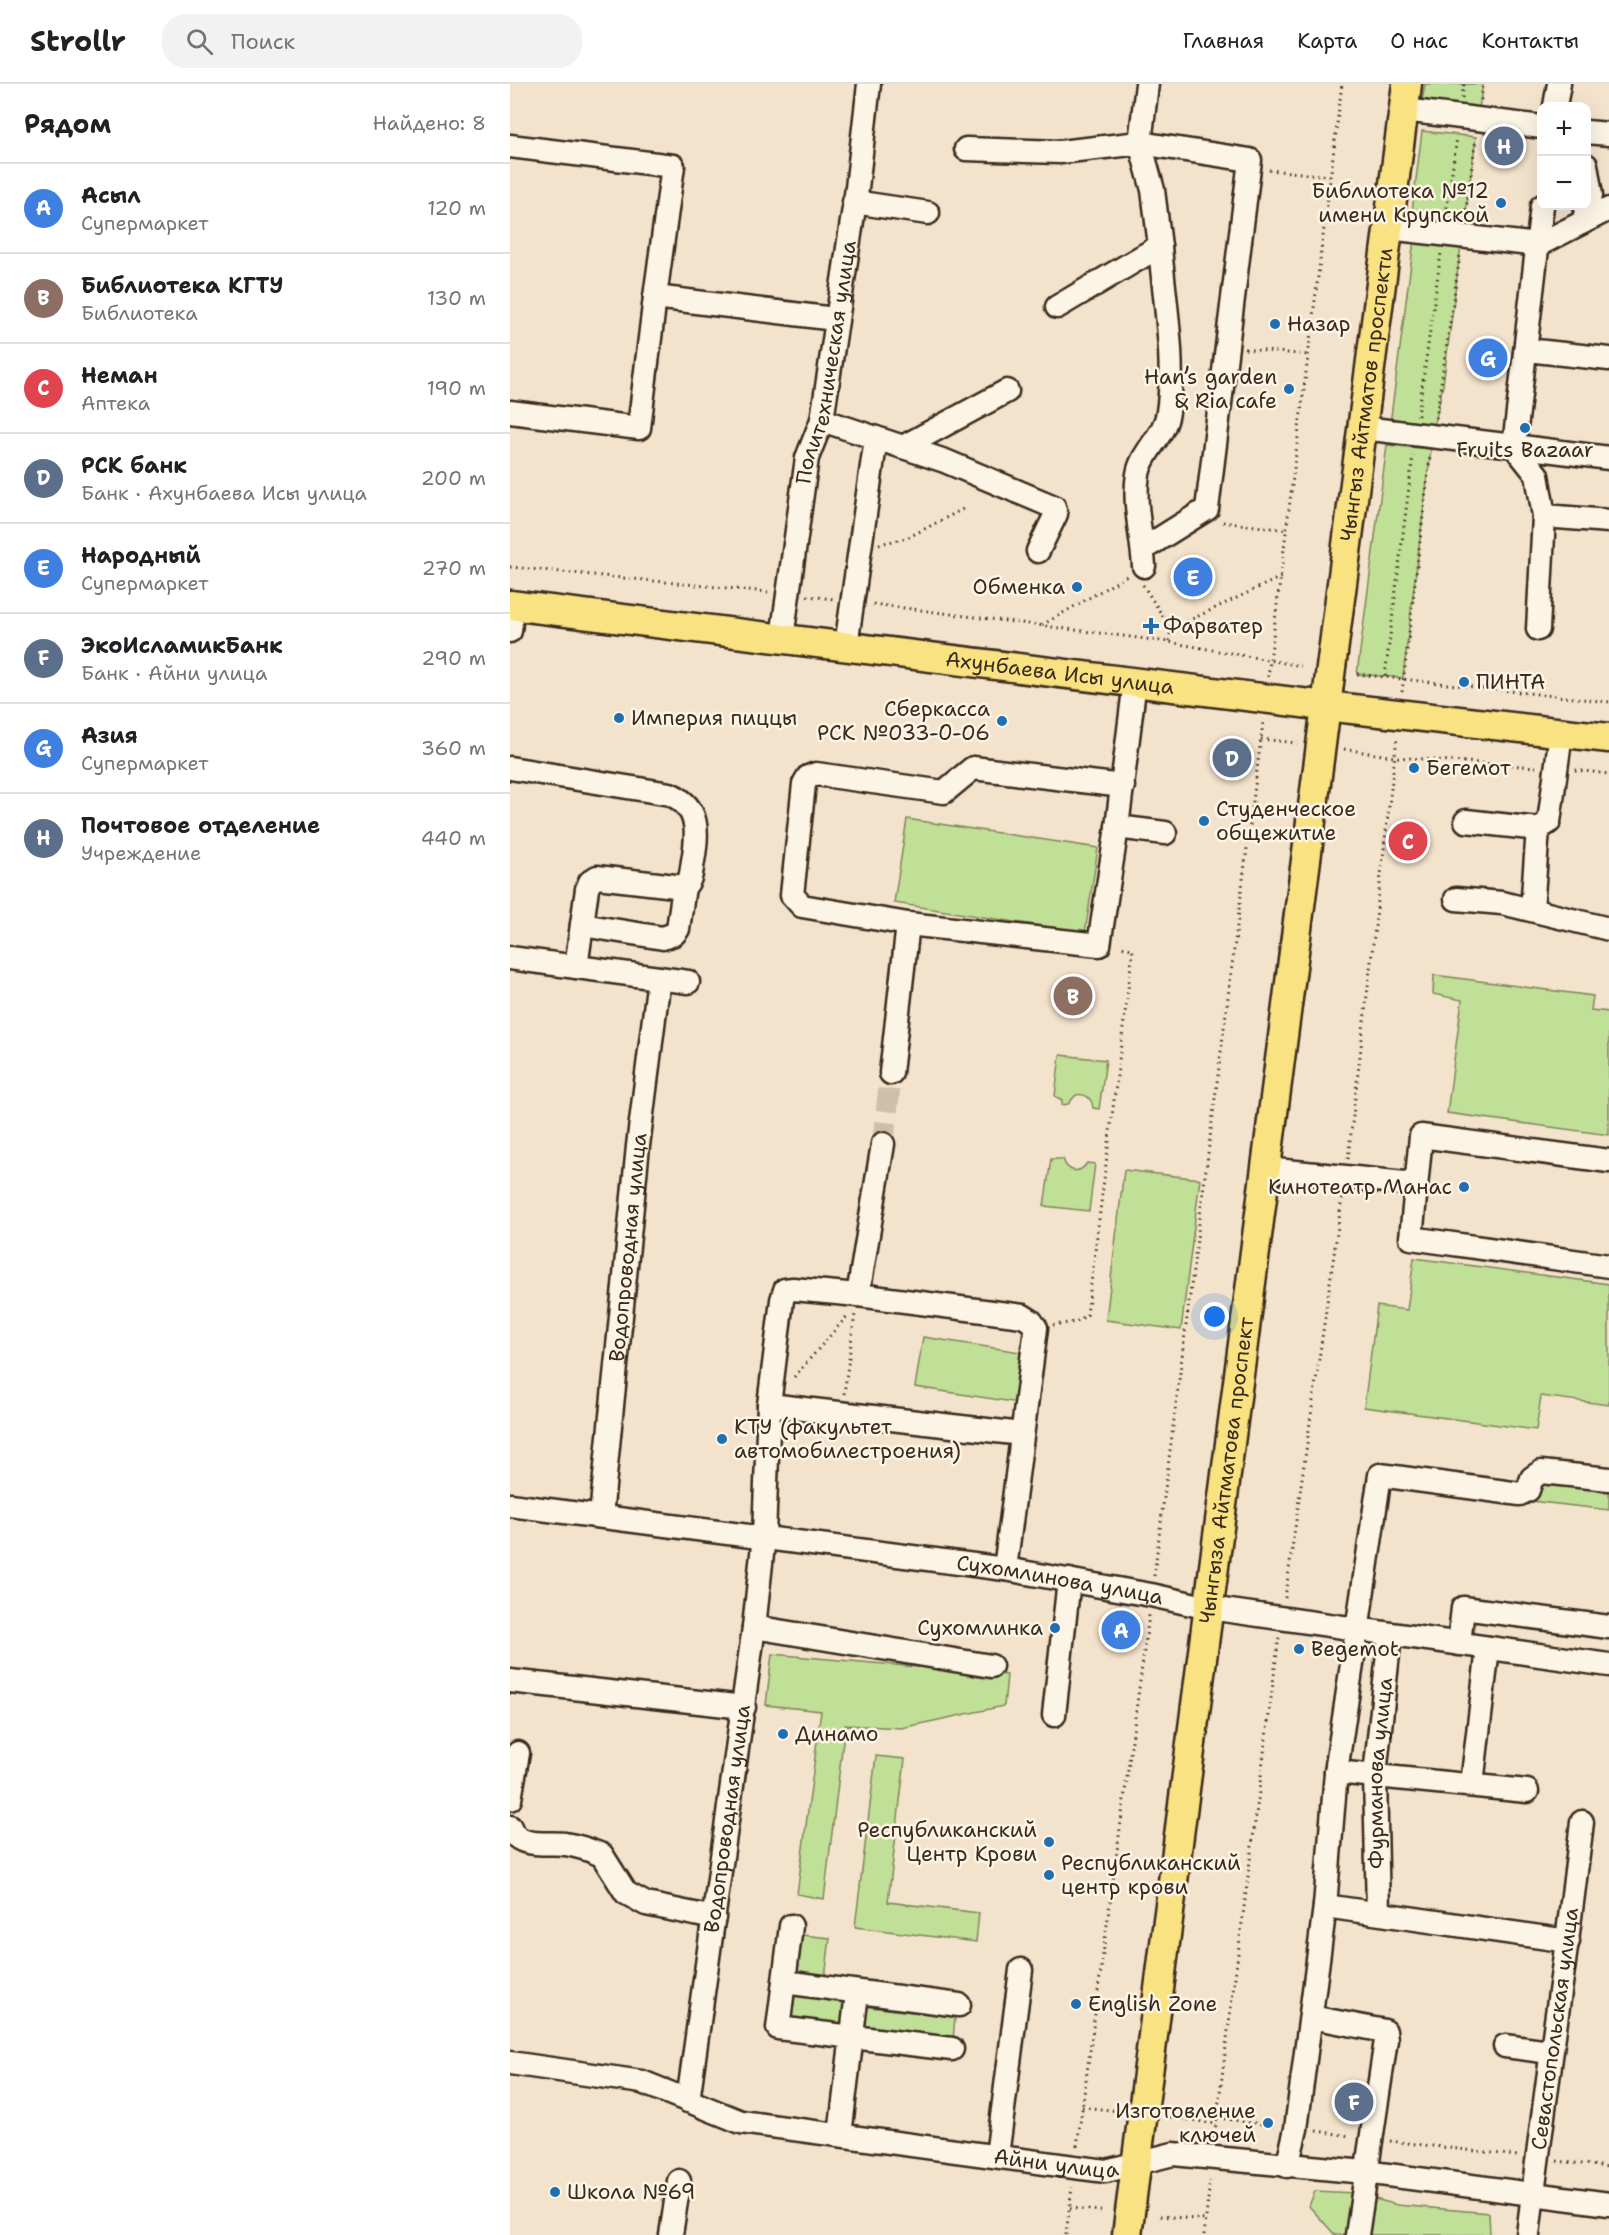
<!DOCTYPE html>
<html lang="ru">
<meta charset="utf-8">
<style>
:root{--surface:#fff;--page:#f2f2f2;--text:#202124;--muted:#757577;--line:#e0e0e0;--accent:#111827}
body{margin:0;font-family:"Shantell Sans",sans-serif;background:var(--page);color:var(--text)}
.controls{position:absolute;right:18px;top:18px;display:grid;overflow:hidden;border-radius:12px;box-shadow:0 6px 24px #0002}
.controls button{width:54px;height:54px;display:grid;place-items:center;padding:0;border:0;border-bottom:2px solid var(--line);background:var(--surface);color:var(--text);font:30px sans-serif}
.you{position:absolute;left:705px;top:1233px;width:21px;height:21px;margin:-15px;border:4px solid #fff;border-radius:50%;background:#1a73e8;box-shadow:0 0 0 9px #1a73e833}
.badge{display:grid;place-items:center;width:39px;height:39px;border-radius:50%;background:var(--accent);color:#fff;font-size:20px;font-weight:700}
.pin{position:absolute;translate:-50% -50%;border:3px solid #fff;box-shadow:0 2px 6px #0006}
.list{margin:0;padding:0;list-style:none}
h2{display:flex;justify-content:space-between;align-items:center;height:78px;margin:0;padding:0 24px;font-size:26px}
h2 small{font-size:20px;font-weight:400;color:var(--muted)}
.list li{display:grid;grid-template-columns:39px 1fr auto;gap:18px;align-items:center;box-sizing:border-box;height:90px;padding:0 24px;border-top:2px solid var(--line)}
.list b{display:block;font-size:22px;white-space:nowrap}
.list p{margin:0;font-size:20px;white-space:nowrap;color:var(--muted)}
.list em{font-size:20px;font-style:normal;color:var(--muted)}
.icon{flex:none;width:33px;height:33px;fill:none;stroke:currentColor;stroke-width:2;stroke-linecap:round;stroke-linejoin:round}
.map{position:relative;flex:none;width:1099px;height:2151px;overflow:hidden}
header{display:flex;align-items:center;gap:36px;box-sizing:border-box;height:84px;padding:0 30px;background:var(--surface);border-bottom:2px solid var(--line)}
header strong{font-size:28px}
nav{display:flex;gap:33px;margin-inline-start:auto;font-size:21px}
.search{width:420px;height:54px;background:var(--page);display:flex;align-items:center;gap:15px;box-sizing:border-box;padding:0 21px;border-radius:24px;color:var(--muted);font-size:22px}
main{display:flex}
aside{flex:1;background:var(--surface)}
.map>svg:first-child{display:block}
.green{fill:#c0df97;stroke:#7e845a;stroke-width:1.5}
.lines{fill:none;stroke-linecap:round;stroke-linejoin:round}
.minor-tunnel{stroke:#cfbea9;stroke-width:22;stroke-dasharray:22 11;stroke-linecap:butt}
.minor-casing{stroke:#3b2a1e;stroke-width:27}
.major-casing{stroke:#3b2a1e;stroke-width:33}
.path{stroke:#3b2a1e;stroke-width:3;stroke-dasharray:1.5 4.5;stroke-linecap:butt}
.minor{stroke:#fcf5e5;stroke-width:22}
.major{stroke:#f8e281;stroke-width:28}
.poi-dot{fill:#1f6fb2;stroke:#fcf5e5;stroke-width:2}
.labels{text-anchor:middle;stroke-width:5;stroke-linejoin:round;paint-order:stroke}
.poi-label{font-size:21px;fill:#3b2a1e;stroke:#fcf5e5;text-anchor:start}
.street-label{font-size:21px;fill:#3b2a1e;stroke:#fcf5e5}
</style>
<header>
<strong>Strollr</strong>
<div class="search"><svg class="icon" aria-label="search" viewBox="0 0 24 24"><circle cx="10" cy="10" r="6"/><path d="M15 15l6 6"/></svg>Поиск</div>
<nav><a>Главная</a><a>Карта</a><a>О нас</a><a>Контакты</a></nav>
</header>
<main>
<aside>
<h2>Рядом<small>Найдено: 8</small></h2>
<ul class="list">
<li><span class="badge" style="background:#3f7fe0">A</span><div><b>Асыл</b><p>Супермаркет</p></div><em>120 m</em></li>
<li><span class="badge" style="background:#8d6e63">B</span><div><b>Библиотека КГТУ</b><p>Библиотека</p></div><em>130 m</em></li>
<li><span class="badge" style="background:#e0444e">C</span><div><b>Неман</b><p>Аптека</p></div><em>190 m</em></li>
<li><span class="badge" style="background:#5c6f8a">D</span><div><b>РСК банк</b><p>Банк · Ахунбаева Исы улица</p></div><em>200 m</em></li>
<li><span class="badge" style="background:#3f7fe0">E</span><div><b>Народный</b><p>Супермаркет</p></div><em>270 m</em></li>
<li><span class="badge" style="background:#5c6f8a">F</span><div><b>ЭкоИсламикБанк</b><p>Банк · Айни улица</p></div><em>290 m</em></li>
<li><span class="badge" style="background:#3f7fe0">G</span><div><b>Азия</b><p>Супермаркет</p></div><em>360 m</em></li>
<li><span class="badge" style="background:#5c6f8a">H</span><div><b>Почтовое отделение</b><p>Учреждение</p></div><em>440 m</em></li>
</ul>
</aside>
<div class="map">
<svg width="1099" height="2151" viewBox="0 0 1099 2151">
<rect width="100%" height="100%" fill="#f4e3cc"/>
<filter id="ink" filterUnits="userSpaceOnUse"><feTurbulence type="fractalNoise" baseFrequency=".0167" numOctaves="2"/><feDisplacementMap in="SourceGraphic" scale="12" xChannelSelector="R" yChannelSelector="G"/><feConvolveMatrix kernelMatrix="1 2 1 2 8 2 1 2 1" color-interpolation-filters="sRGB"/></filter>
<g filter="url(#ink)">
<g class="green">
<polygon points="915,0 973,0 969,24 912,17"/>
<polygon points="912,47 966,53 954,142 901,136"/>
<polygon points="904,156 951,161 933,301 924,344 880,340"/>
<polygon points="877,361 921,365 893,594 847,590"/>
<polygon points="397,735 588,764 575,849 384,819"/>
<polygon points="924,891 1083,912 1081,926 1099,928 1099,1051 937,1029 952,916 923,910"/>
<path d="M 550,971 L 596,976 L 589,1025 L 583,1024 C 582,1014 575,1009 566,1011 L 558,1020 L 552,1021 L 552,1016 L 545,1012 Z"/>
<path d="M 541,1075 L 553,1075 C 557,1088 569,1091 577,1079 L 585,1080 L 579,1127 L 534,1122 Z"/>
<polygon points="614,1086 690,1095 671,1246 596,1236"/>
<polygon points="904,1174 1099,1200 1099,1321 1031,1312 1026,1346 854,1323 867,1222 897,1226"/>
<polygon points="413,1253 517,1269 509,1319 405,1303"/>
<polygon points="1024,1395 1099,1398 1099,1426 1021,1417"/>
<polygon points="262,1570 497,1591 494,1622 391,1644 335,1641 314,1815 287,1810 311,1627 256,1621"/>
<polygon points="366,1672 395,1675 378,1818 469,1829 466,1858 345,1843"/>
<polygon points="292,1851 320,1854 313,1910 336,1914 333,1940 282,1934"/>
<polygon points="352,1922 445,1933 443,1957 349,1945"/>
<polygon points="805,2107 844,2109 887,2121 979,2129 980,2151 825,2151 799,2122"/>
</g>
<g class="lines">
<polyline class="minor-tunnel" points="373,1060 381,989"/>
<defs>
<g id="minor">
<polyline points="1045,22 1049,0"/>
<polyline points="894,26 1032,43"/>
<polyline points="1076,48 1099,50"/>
<polyline points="0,62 163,82 145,213 325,235"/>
<polyline points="456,65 550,68 630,59 740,76 697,425 633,465"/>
<polyline points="344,118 418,129"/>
<polyline points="1032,122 1004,362 1099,374"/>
<polyline points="1073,138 1081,111 1076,81"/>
<polyline points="878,144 1028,161 1099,125"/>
<polyline points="547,223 650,162 643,106 630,59 637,0"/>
<polyline points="1017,266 1099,275"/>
<polyline points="0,328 129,344 145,213"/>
<polyline points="312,336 435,377 544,423 546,430 528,467"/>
<polyline points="853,344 1004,362 1027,391 1034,432 1028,545"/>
<polyline points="393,363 497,307"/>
<polyline points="1034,432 1099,437"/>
<path d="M 634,482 C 632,452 623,419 628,390 C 632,367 655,352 658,328 C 666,275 654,216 650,162"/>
<polyline points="0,547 3,521"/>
<path id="s1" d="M 272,554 L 297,374 L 312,336 L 347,104 L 359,0"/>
<polyline points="336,562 366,354"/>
<polyline points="625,597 607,743 655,749"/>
<path d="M 0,684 L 160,710 C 190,723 188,749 183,777 C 181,788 182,795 174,803 L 87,793 L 80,798 L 77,805 L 66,883"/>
<polyline points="956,737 1028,745 1039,738 1051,649"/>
<polyline points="946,815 992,819 1099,845"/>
<polyline points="1022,825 1028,745"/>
<polyline points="398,840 292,822 282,811 294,700 298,693 306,690 434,708 463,684 613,702"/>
<polyline points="72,841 153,854 164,850 168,845 174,803"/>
<polyline points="0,874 178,898"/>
<polyline points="381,989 398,840 589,861 607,743"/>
<polyline points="1099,1077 911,1052 901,1154 1099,1182"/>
<polyline points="756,1085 905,1100"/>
<polyline points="348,1211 513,1232 521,1237 526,1244 495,1485"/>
<polyline points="259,1321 512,1350"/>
<path id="s2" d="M 0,1421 L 495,1485 L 641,1511 L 699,1524 L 1099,1581"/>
<path id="s3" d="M 91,1432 L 128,1062 L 149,894"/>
<polyline points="244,1543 481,1582"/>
<polyline points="949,1560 953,1524 1099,1543"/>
<polyline points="0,1597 234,1623"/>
<polyline points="544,1631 559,1496"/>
<polyline points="826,1688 1017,1707"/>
<polyline points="962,1700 978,1564"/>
<polyline points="0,1715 8,1669"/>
<path d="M 0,1743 C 8,1765 37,1758 55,1760 C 68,1762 80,1766 92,1771 L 116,1809 L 136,1820 L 204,1834"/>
<polyline points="815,1822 1058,1857"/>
<path id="s4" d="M 868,1829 L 865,1691 L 880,1551"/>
<polyline points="281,1842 268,1944 442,1965"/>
<polyline points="274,1898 449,1921"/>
<polyline points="801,1933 875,1947 876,1956 847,2151"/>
<polyline points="995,1962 1040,1968"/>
<path id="s5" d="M 0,1979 L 132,1998 L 231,2038 L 564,2083 L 596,2087 L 663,2070 L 855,2088 L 1099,2120"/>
<path id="s6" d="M 178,2017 L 244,1543 L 254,1452 L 259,1321 L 272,1216 L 275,1206 L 283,1205 L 348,1211 L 373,1060"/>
<polyline points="330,2051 347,1909"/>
<polyline points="487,2072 511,1886"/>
<polyline points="777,2082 786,2045 815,1822 826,1688 870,1391 1010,1410 1018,1406 1022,1394 1031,1388 1099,1395"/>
<polyline points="161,2151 169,2097"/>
<path id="s7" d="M 1018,2151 C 1034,2013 1056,1876 1072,1738"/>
</g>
<g id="major">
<path id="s8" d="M 0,521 L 816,622 L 1099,654"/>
<path id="s9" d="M 617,2151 L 897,0"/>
</g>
</defs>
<use href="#minor" class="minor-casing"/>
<use href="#major" class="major-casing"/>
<g class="path">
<polyline points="952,14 954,0"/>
<polyline points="971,16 973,0"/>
<polyline points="759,86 822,92"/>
<polyline points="936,130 947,53"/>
<polyline points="955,132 966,55"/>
<polyline points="735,265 799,271"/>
<polyline points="908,332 931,169"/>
<polyline points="926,334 950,171"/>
<polyline points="713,438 778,446"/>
<polyline points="369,460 397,454 453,425"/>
<polyline points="0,483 258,508"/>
<polyline points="633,501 661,545"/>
<polyline points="297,512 324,515"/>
<polyline points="363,520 659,558 791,582"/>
<polyline points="532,541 617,492"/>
<polyline points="659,557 661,545 771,493"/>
<polyline points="847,590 1099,618"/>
<polyline points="875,592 903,371"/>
<polyline points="758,593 832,0"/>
<polyline points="892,608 920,373"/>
<polyline points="751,655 787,659"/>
<polyline points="834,665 885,673 1026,683"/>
<polyline points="1065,686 1099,690"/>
<polyline points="838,1075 887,653"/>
<polyline points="543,1241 566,1238 577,1231 623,865 609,863"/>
<polyline points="284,1293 339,1230"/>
<polyline points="334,1310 345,1230"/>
<polyline points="644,1492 753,639"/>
<polyline points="775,1514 832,1114"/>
<polyline points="572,2023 610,2027"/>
<polyline points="660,2033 706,2040"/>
<polyline points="708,2034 767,2042"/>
<polyline points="806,2047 841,2052"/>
<polyline points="704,2055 769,1553"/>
<polyline points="880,2057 1008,2072"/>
<polyline points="567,2062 639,1531"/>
<polyline points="1047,2077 1099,2083"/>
<polyline points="560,2124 591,2127"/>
<polyline points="650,2132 696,2136"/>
<polyline points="556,2151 562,2103"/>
<polyline points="694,2151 700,2097"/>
</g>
<use href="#minor" class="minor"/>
<use href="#major" class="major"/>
</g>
</g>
<g class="poi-dot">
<circle cx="991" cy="119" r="6"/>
<circle cx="765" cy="240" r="6"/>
<circle cx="779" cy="305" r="6"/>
<circle cx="1015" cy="344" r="6"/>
<circle cx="567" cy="503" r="6"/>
<path d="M638 533h6v6h6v6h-6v6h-6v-6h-6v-6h6z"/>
<circle cx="954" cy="598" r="6"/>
<circle cx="109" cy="634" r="6"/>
<circle cx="492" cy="637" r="6"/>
<circle cx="904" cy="684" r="6"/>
<circle cx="694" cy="737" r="6"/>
<circle cx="954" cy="1103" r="6"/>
<circle cx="212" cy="1355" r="6"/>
<circle cx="545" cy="1544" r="6"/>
<circle cx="789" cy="1565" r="6"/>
<circle cx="273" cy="1650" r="6"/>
<circle cx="539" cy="1758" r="6"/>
<circle cx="539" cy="1791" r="6"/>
<circle cx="566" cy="1920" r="6"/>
<circle cx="758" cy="2039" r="6"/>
<circle cx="45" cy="2108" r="6"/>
</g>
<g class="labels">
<g class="poi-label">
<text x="979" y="114" text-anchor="end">Библиотека №12<tspan x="979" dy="24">имени Крупской</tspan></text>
<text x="777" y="247">Назар</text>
<text x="767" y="300" text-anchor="end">Han’s garden<tspan x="767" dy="24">&amp; Ria cafe</tspan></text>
<text x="1015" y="373" text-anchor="middle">Fruits Bazaar</text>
<text x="555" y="510" text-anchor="end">Обменка</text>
<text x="653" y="549">Фарватер</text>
<text x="966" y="605">ПИНТА</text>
<text x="480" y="632" text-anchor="end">Сберкасса<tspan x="480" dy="24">РСК №033-0-06</tspan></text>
<text x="121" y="641">Империя пиццы</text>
<text x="916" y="691">Бегемот</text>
<text x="706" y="732">Студенческое<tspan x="706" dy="24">общежитие</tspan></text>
<text x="942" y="1110" text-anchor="end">Кинотеатр Манас</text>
<text x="224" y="1350">КТУ (факультет<tspan x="224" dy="24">автомобилестроения)</tspan></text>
<text x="533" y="1551" text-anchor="end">Сухомлинка</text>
<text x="801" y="1572">Begemot</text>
<text x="285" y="1657">Динамо</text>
<text x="527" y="1753" text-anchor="end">Республиканский<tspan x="527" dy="24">Центр Крови</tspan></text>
<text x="551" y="1786">Республиканский<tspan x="551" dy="24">центр крови</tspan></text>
<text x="578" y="1927">English Zone</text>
<text x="746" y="2034" text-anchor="end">Изготовление<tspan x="746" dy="24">ключей</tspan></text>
<text x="57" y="2115">Школа №69</text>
</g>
<g class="street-label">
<text dy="7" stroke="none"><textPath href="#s1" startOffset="280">Политехническая улица</textPath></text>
<text dy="7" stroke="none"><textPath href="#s9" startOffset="1856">Чынгыз Айтматов проспекти</textPath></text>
<text dy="7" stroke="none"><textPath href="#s8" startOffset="554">Ахунбаева Исы улица</textPath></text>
<text dy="7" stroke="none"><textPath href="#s3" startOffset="270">Водопроводная улица</textPath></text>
<text dy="7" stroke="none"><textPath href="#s9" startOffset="771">Чынгыза Айтматова проспект</textPath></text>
<text dy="7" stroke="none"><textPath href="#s2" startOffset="555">Сухомлинова улица</textPath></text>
<text dy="7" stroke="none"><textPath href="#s4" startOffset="140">Фурманова улица</textPath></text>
<text dy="7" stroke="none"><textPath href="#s6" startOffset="285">Водопроводная улица</textPath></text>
<text dy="7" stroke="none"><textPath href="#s7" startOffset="208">Севастопольская улица</textPath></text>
<text dy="7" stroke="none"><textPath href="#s5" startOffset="558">Айни улица</textPath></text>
</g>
</g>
</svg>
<div class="controls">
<button>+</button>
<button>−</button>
</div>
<div class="you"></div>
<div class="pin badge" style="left:611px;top:1546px;background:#3f7fe0">A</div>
<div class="pin badge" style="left:563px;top:912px;background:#8d6e63">B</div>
<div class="pin badge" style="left:898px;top:757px;background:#e0444e">C</div>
<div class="pin badge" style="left:722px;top:674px;background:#5c6f8a">D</div>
<div class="pin badge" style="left:683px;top:493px;background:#3f7fe0">E</div>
<div class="pin badge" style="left:844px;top:2018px;background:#5c6f8a">F</div>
<div class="pin badge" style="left:978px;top:274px;background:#3f7fe0">G</div>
<div class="pin badge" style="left:994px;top:62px;background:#5c6f8a">H</div>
</div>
</main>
